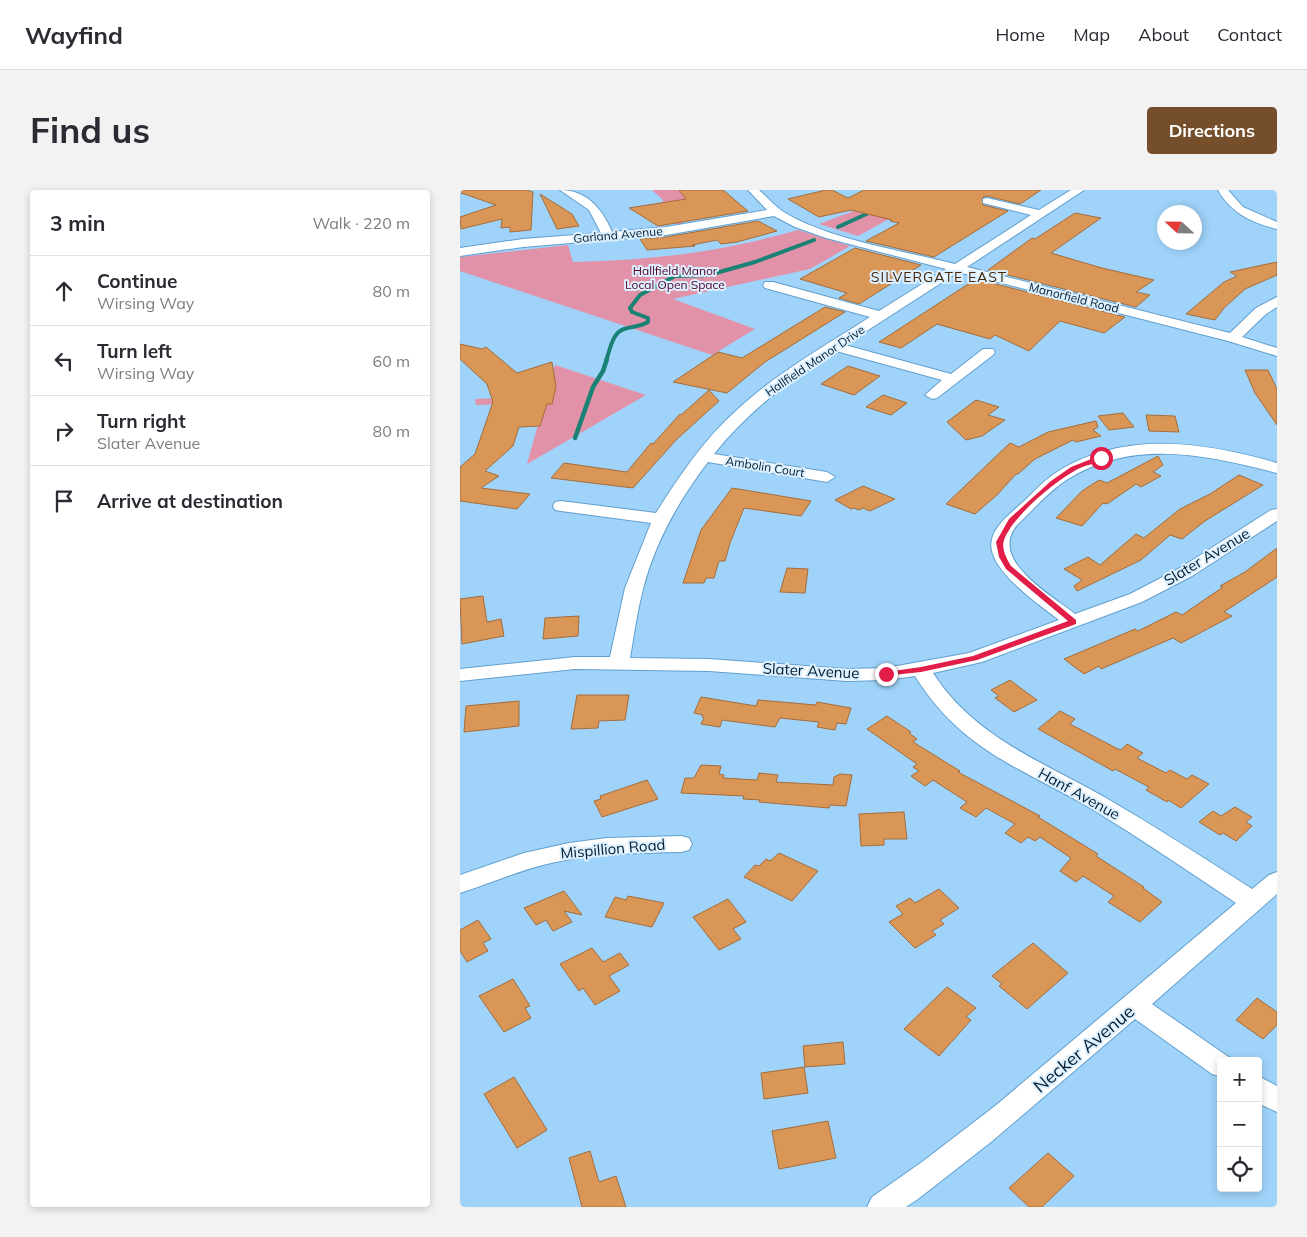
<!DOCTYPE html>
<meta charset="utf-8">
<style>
:root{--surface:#fff;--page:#f2f2f3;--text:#2b2b33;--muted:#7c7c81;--line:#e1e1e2;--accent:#754e2b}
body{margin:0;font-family:Mulish,sans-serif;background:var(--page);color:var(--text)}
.controls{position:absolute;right:15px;bottom:15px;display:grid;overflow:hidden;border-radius:5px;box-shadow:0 2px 8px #0003}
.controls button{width:45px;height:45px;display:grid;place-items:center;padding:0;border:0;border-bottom:1px solid var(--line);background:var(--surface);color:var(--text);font:25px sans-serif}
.compass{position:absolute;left:697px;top:15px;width:45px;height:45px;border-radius:50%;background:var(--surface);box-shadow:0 2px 8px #0003;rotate:292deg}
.stop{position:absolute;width:15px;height:15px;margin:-11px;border:4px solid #e11d48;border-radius:50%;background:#fff}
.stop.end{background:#e11d48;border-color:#fff;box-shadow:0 1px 5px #0008}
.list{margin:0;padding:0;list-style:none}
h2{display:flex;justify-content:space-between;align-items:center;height:65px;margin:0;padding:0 20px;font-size:21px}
h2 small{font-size:16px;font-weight:400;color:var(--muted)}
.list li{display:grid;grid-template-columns:32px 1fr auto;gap:15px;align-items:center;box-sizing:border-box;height:70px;padding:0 20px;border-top:1px solid var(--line)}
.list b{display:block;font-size:19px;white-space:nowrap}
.list p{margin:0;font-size:16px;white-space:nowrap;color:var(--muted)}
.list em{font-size:16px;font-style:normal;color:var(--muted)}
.icon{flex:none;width:28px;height:28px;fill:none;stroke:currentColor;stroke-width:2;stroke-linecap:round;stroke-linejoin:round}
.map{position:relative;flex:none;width:817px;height:1017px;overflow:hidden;border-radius:5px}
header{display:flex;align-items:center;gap:30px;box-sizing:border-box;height:70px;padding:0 25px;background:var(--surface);border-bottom:1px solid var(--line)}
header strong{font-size:24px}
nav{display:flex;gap:28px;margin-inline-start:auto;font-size:18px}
.intro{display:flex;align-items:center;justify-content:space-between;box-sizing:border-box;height:120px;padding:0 30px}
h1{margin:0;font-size:35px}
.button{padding:12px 22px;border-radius:5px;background:var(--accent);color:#fff;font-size:18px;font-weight:700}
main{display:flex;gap:30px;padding:0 30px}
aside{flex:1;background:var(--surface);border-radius:5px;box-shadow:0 2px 8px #0003}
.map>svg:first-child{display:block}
.green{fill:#e292a8}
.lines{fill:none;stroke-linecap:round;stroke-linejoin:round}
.stream-far1{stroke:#1a8274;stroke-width:4}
.stream{stroke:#1a8274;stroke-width:4.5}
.building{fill:#da9657;stroke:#a36d3b}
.minor-casing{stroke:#609fce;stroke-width:2}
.minor{fill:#fff;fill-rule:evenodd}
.route{fill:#e11d48}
.labels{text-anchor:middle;stroke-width:4;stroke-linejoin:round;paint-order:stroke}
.far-street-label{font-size:12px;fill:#041f31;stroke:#ddf0ff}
.far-park-label{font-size:12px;fill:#530026;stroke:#ddf0ff}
.far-neighbourhood-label{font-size:14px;letter-spacing:1px;fill:#44270a;stroke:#ddf0ff}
.street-label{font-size:15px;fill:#041f31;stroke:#ddf0ff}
.near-street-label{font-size:18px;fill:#041f31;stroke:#ddf0ff}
</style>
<header>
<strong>Wayfind</strong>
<nav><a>Home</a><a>Map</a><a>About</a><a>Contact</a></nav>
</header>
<div class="intro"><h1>Find us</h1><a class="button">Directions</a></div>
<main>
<aside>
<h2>3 min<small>Walk · 220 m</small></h2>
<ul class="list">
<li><svg class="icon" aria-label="ahead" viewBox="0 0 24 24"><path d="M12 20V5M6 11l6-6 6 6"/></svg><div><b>Continue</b><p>Wirsing Way</p></div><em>80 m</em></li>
<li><svg class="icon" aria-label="left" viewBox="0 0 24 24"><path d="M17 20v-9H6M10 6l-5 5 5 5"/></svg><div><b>Turn left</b><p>Wirsing Way</p></div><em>60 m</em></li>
<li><svg class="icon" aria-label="right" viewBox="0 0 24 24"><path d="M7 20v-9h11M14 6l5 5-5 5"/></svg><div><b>Turn right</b><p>Slater Avenue</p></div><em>80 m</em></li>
<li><svg class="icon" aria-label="arrive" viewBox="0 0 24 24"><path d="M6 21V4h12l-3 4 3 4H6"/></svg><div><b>Arrive at destination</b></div></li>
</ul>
</aside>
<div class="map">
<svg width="817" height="1017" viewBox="0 0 817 1017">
<rect width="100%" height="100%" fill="#a0d3fa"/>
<g class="green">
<polygon points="192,0 221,0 230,9 208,19 223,34 218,35 202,20 203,10"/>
<polygon points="482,0 398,46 359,34 407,16"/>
<path d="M 338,40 L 390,56 L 350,79 L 213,109 L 295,139 L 252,165 L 0,81 L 0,67 L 108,55 L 113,72 C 194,70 260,62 338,40 Z"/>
<polygon points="95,175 186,205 67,274 84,213 16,215 15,209 86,207"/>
</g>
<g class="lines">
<g class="stream-far1">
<polyline points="378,37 413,21"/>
<path d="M 146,171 C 150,160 152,143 164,139 C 173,136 180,137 188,132 L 188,128 L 172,122 L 170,118 L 180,105 L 215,86 L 249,85 L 295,72 L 354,50"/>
</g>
<polyline class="stream" points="115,248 133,197 143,181 147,169"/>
</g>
<g class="building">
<polygon points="2,0 66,0 73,2 71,40 50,42 50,37 41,38 42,29 1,39 0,27 36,15 1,3"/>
<polygon points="219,0 263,0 288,21 198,36 169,18 226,9"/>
<polygon points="366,0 372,0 388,8 404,0 581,0 560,14 527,6 523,7 523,15 548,21 474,67 406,51 439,33 430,31 432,30 391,20 359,27 328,9"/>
<polygon points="80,4 112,24 119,36 97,39"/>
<polygon points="615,23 641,28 591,63 642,78 694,90 676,102 690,105 676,117 528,80 572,48 575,49"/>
<polygon points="298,31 317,41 277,52 261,54 257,50 232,55 235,56 187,60 180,49 206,47"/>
<polygon points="395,58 461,75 399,114 379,108 387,103 340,89"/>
<polygon points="817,72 817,85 785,99 764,118 755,130 726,124 764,92 777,86 770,82"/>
<polygon points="516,89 665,127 644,143 600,131 569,161 535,145 530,149 477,134 441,158 419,152"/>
<polygon points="365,117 385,122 305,172 267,203 213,192 258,162 282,168"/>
<polygon points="0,154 22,159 26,157 57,183 92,172 96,197 92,214 87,214 80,236 59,237 53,256 25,281 39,286 21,298 70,304 57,319 0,311 0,277 15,264 33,212 27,194 0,169"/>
<polygon points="388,176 420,186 394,205 361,194"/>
<polygon points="785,180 808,180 817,199 817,235 795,203"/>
<polygon points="249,200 259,211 216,250 173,298 91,288 104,273 167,282 191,253 193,254 220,224 221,225"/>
<polygon points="423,205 447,213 431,225 406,217"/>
<polygon points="516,210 539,217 528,225 545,230 522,246 506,250 487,232"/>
<polygon points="663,223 674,237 649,240 638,226"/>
<polygon points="686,225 715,226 719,242 689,241"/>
<polygon points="636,231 638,237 633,240 641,246 616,252 613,250 575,269 558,284 556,284 537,305 515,324 486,314 550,253 559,257 588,242"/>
<polygon points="698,266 703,275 693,282 701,286 681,297 676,294 647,314 643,313 622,336 596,328 622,301 639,290 647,293"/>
<polygon points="779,285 803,295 745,331 722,349 710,345 681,370 617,401 614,396 622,390 604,379 628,367 640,375 676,344 684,348 720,319 750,304"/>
<polygon points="403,296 435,309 410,321 403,318 399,320 394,318 391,319 375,310"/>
<polygon points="272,298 351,311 341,326 284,318 270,353 265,371 259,371 254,388 246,388 244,393 223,393 241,340"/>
<polygon points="817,358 817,387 764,422 772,426 721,453 713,448 641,479 639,476 624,484 604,469 675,439 678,441 716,422 722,425 763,397 760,396 785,382"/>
<polygon points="327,378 348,379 345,403 320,402"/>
<polygon points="23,406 27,432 41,429 44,446 2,454 0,409"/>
<polygon points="119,426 118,446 83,449 85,428"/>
<polygon points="550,490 566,502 577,510 554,522 535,508 539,506 531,500"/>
<polygon points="117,505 169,505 165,530 139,531 138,538 111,539"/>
<polygon points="241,507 296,516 298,510 356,515 357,512 391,518 386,534 377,533 375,540 357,537 359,532 320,528 315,537 262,530 260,537 241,534 244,528 242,527 243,525 234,523"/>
<polygon points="59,511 59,536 4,542 6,516"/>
<polygon points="600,521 615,529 610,534 658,559 661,560 667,554 683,563 677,568 706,583 710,580 727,589 732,585 749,594 721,618 708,610 707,612 686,600 689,597 655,579 653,581 578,539"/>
<polygon points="427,526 451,542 449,543 457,549 453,552 500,581 498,582 580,626 578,627 638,664 636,666 684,697 683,698 702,712 680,732 648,712 654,706 623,686 616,692 600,681 611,668 580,647 575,651 568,647 561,653 545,643 555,634 526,618 516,627 500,618 507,612 473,590 465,596 451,586 459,581 453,577 457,574 407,539"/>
<polygon points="241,575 261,576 259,584 264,585 263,588 297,590 299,583 318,585 316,592 373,595 374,587 380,584 392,585 386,616 370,615 369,618 299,612 300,610 283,609 284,606 221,603 225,588 234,588"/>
<polygon points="187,590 198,609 142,627 134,611 141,609 140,606"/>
<polygon points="775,617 792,627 786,632 792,636 776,651 763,643 760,645 739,632 753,621 761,626"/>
<polygon points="444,622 447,649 424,649 424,655 401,656 399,624"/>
<polygon points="319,663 358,681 332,711 284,687 295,675 299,676 306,669 310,671"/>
<polygon points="479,699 499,718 480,730 484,734 472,741 476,745 455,758 429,732 443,724 436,716 450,708 455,713"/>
<polygon points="104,701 122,725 104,721 112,732 93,741 86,730 76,735 64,718"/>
<polygon points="168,706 204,713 192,737 145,727 155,707 166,710"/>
<polygon points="268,709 286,732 273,739 281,749 259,760 233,727"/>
<polygon points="18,730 31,749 23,753 28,761 7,772 0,761 0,740"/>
<polygon points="573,753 608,783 567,819 539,796 542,794 532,786"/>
<polygon points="132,758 143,772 160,763 169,775 149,786 160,801 135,815 123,798 119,801 100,774"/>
<polygon points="53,789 70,816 65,818 71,828 44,842 19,806"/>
<polygon points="487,797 516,818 506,827 511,830 479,866 444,839"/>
<polygon points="797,808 817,822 817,835 803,849 776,830"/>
<polygon points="383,852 385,874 345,877 343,856"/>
<polygon points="344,877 348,903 304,909 301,883"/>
<polygon points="54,887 87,940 57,958 24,904"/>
<polygon points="368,931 376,968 319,979 312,941"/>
<polygon points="130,961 139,992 156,986 166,1017 122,1017 109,968"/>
<polygon points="588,963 614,986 582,1017 569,1017 549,998"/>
</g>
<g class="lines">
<defs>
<g id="minor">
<path d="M 100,0 C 126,0 142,18 152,42 L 206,37 L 307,20 L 288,0 L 299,0 C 307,7 314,15 322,21 C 369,50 441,60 495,74 L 571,25 L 523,13 L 523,9 L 527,8 L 579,20 L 611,0 L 624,0 L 507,77 L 770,143 L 796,118 L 817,107 L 817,117 L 806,124 L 782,147 L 817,158 L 817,166 L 768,151 L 498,82 L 385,155 L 491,184 L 523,159 L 533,159 L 535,162 L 533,165 L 477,208 L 472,209 L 465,205 L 482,190 L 376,161 C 330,190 288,221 254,264 L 367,282 L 375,287 L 367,292 L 248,272 C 219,310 195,352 183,399 C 177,422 174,445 170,468 L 249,469 L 387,479 L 426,478 L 509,463 L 599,430 C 580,415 524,378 532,349 C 536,334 551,323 563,312 C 574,302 584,290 597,282 C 664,240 745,252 817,273 L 817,283 C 747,265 674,248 608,289 C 590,300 573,320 557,335 C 528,370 591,405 615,424 L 670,404 L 720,378 L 811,320 L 817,319 L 817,331 L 732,386 L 682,412 L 522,472 L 473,483 C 514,547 583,572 646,608 C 696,637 744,668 792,699 L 809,685 L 817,682 L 817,704 L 692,814 L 770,868 L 772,871 L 761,871 L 761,887 L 752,884 L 675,829 L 531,952 L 458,1009 L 446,1017 L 407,1017 L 412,1007 L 462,972 L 535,916 L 776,713 C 728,681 681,649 632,619 C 560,577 502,561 455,486 L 426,490 L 387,491 L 249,481 L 115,479 L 0,491 L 0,479 L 115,467 L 150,467 L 165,398 L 191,333 L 101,321 L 95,320 L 93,316 L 95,312 L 101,311 L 196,323 C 219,286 245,248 278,219 C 318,182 365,156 410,127 L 305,98 L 303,95 L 305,92 L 313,92 L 419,121 L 486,79 L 366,48 L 335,37 L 314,26 L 206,45 L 63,57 L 0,66 L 0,58 L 63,49 L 141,43 L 129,20 Z"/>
<path d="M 758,0 L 768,0 L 783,17 L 817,32 L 817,39 C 792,33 771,23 758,0 Z"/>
<path d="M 221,646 L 229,648 L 232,654 L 229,660 L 221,662 C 178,663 134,663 91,673 C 60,680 31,693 0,703 L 0,685 L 64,663 L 109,653 L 147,648 Z"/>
<polygon points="798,886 817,896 817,922 798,913"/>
</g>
</defs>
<use href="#minor" class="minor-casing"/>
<use href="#minor" class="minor"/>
</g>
<path class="route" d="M 639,266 L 644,268 C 636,274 625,275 616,280 C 594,292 552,327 544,350 C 541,359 547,369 551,376 L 616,430 L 616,434 L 517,470 L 461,482 L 423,486 L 422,484 L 426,482 L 461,477 L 513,466 L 608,431 L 546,379 L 539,367 L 536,352 L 549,329 L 591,291 L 611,277 Z"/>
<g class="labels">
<g class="far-street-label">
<text transform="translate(158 45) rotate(-5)" y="4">Garland Avenue</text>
<text transform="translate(614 108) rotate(14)" y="4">Manorfield Road</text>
<text transform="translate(355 171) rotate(-34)" y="4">Hallfield Manor Drive</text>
<text transform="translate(305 277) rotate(9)" y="4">Ambolin Court</text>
</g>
<g class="far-park-label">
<text x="215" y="85">Hallfield Manor<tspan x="215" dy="14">Local Open Space</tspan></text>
</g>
<g class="far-neighbourhood-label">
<text x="479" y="92">SILVERGATE EAST</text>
</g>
<g class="street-label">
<text transform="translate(747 367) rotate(-31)" y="5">Slater Avenue</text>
<text transform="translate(351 481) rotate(3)" y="5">Slater Avenue</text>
<text transform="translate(619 604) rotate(29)" y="5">Hanf Avenue</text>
<text transform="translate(153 659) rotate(-5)" y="5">Mispillion Road</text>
</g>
<g class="near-street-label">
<text transform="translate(624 859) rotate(-40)" y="6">Necker Avenue</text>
</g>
</g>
</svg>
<div class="controls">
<button>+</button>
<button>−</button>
<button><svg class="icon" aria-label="locate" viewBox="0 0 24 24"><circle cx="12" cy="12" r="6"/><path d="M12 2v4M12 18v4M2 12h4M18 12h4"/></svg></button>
</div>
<svg class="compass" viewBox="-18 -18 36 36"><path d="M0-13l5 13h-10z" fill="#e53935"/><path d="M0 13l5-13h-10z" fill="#7c7c81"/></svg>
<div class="stop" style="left:641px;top:268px"></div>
<div class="stop end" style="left:426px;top:484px"></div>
</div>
</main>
